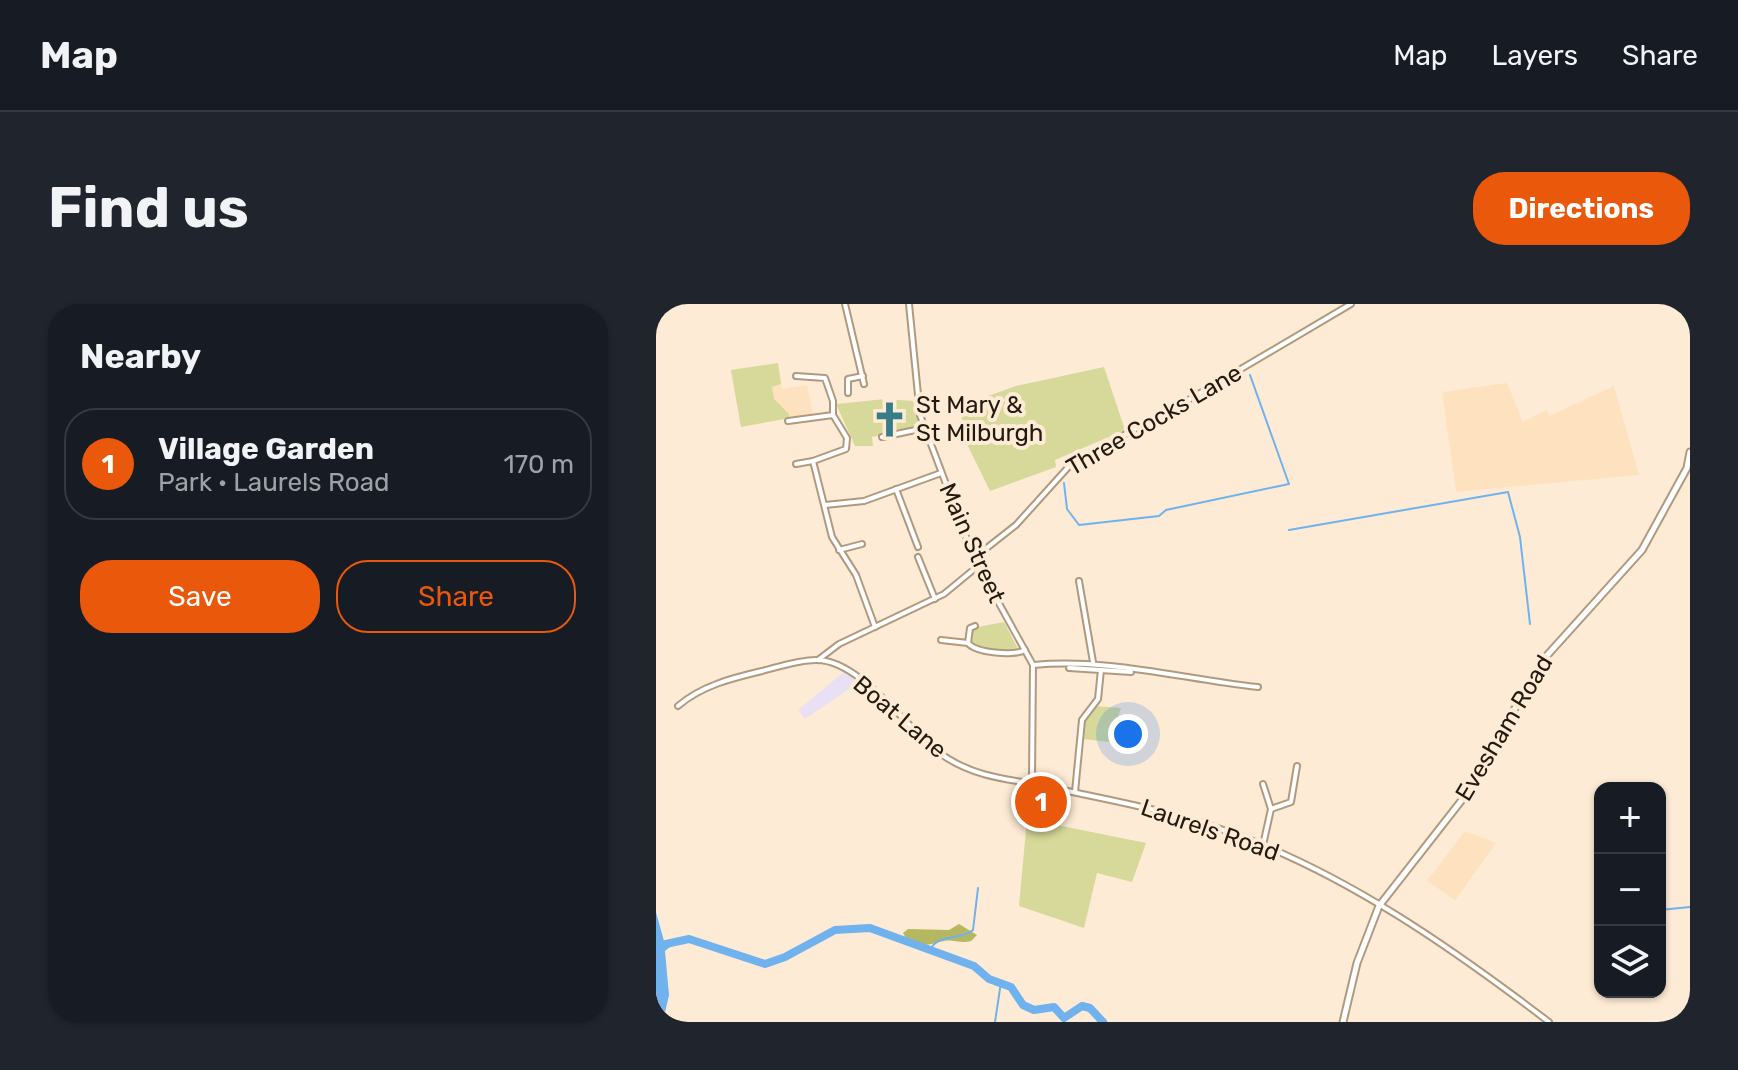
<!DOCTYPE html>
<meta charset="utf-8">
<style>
:root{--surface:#171b24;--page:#20242c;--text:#f1f3f6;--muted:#9ea1a6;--line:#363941;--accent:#ea580c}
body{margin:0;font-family:Rubik,sans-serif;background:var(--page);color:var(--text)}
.controls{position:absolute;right:24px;bottom:24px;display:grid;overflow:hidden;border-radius:16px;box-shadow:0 2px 6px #0004}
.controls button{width:72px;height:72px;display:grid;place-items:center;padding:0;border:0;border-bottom:2px solid var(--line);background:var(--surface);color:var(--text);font:40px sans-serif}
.you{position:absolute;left:472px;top:430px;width:28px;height:28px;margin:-20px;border:6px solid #fff;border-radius:50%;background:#1a73e8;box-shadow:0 0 0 12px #1a73e833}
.badge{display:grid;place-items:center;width:52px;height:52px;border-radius:50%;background:var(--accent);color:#fff;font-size:26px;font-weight:700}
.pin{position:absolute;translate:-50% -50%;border:4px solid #fff;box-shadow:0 2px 8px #0006}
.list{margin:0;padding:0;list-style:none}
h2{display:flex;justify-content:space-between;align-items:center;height:104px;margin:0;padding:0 32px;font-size:34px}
h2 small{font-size:26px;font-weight:400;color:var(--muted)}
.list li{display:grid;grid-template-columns:52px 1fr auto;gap:24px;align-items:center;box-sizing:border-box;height:112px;margin:0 16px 16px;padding:0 16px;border:2px solid var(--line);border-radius:32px}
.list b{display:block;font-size:30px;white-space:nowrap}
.list p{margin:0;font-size:26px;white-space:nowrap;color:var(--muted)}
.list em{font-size:26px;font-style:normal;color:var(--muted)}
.actions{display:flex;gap:16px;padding:24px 32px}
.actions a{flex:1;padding:18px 0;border:2px solid var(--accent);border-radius:32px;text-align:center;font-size:28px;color:var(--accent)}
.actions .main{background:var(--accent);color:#fff}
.icon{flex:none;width:44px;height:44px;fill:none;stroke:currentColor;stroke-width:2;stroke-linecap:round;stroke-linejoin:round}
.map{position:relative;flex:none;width:1034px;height:718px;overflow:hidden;border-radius:32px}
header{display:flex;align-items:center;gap:48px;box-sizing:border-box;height:112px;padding:0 40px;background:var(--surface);border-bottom:2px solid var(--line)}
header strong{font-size:38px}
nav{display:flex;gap:44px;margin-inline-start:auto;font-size:28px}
.intro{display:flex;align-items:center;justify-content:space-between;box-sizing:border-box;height:192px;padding:0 48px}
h1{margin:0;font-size:56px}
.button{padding:20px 36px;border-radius:32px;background:var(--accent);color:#fff;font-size:28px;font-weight:700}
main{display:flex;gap:48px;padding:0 48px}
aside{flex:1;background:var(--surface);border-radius:32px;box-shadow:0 2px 6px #0004}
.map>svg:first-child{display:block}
.commercial{fill:#e9e0f5}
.built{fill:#fee2bf}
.green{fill:#d6d999}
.forest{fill:#b5b761}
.water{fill:#6fb2ed}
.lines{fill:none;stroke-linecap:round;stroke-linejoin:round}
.stream{stroke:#6fb2ed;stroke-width:2}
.river{stroke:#6fb2ed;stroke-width:8}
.minor-casing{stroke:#b09a7f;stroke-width:8}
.secondary-casing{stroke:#b09a7f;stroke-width:9}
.minor{stroke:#fff;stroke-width:4}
.secondary{stroke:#fff;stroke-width:5}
.labels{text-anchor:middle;stroke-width:8;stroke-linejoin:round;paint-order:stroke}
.poi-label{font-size:24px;fill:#221a10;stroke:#feebd5;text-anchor:start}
.street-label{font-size:24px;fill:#221a10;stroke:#feebd5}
</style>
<header>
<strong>Map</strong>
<nav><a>Map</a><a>Layers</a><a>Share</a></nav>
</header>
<div class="intro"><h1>Find us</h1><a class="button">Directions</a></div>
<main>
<aside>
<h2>Nearby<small></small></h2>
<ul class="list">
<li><span class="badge">1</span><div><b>Village Garden</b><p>Park · Laurels Road</p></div><em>170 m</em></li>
</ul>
<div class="actions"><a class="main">Save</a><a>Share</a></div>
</aside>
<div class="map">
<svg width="1034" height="718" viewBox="0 0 1034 718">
<rect width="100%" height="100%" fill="#feebd5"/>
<polygon class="commercial" points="189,367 205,377 149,415 142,406"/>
<g class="built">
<polygon points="122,59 126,85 151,81 157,110 85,123 75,66"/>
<polygon points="851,79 867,118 891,106 893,112 958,82 983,171 800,188 786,88"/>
<polygon points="809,527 840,539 799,596 771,577"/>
</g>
<g class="green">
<polygon points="122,59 125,80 116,83 118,95 133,110 133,114 85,123 75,66"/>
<polygon points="448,63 469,126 399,156 400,163 334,187 309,136 304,102 360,82"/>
<polygon points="229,95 257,97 264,123 216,133 217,142 199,142 180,100"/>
<polygon points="348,318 363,347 321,345 314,338 316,324"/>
<polygon points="439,402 465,404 454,438 427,435 429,411"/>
<polygon points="371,515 490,539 476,578 441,569 428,624 363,602"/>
</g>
<path class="forest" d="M 303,620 L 321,631 L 315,637 C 305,640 297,635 288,637 C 273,640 256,648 247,629 L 252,625 L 293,626 Z"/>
<polygon class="water" points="0,608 8,637 22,636 9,647 13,691 7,718 0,718"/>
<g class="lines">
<g class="stream">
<polyline points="408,179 411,205 423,221 503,212 510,206 633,180 594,71"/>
<polyline points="633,226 852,188 864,233 874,320"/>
<polyline points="1004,606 1034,603"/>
<path d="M 273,647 C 283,628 302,638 317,626 L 322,584"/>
<polyline points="339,718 345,678"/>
</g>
<polyline class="river" points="0,642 33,635 109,660 129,653 179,626 214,624 318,662 333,675 355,683 367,701 378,706 398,703 408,714 426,702 434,704 447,718"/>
<defs>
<g id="minor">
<polyline points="189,0 208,80"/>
<polyline points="253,0 264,111 318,254 377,361 376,475"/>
<polyline points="140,72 169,74 177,97 177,111"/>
<polyline points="192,89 192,75 207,72"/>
<polyline points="132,117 177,111 191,134 190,145 157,157 176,233 200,271 219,323"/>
<polyline points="226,133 269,124"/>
<polyline points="140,160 157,157"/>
<polyline points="240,185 262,243"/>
<polyline points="169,201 208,197 285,169"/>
<polyline points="183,246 206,240"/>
<polyline points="262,253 279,295"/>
<polyline points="318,254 360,221 416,159 529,98 695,0"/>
<polyline points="423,277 437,358"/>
<polyline points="285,336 312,339"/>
<path d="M 312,339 C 320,349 358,352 369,346"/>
<polyline points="312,339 314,324 319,322"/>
<polyline points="162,356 183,340 288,290 322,262"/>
<path d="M 377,361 C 455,354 526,375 602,383"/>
<polyline points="413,364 475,368"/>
<path d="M 22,402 C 45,382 76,374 106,367 C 122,363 142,356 160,356 C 206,355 255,432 291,454 C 316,470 342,474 372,479 L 376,475"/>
<path d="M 376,475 L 389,482 C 451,496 513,506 573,528 C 689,569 796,644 893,718"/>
<polyline points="607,480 615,505"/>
<polyline points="419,488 426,416 442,395 445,366"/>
<polyline points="607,541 615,505 635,498 641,462"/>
</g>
<polyline id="secondary" points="687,718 701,659 723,602 809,492 886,357 986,246 1031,164 1034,148"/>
</defs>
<use href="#minor" class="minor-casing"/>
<use href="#secondary" class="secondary-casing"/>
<use href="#minor" class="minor"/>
<use href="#secondary" class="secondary"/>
</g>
<defs>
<symbol id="church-bare" viewBox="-9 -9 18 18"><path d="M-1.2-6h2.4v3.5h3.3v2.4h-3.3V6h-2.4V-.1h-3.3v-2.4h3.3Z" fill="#367d88" stroke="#feebd5" stroke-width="2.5" paint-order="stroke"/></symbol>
</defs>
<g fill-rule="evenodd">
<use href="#church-bare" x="208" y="90" width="51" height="51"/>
</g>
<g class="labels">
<g class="poi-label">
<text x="260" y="109">St Mary &amp;<tspan x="260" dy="28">St Milburgh</tspan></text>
</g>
<g class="street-label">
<text transform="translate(498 116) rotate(-30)" y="8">Three Cocks Lane</text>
<text transform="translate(316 239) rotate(66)" y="8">Main Street</text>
<text transform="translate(244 413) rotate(40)" y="8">Boat Lane</text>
<text transform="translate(848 424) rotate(-59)" y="8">Evesham Road</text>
<text transform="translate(554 526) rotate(19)" y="8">Laurels Road</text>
</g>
</g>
</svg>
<div class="controls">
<button>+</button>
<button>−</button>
<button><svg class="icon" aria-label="layers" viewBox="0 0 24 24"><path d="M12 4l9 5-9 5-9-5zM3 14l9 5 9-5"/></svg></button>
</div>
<div class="you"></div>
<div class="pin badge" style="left:385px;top:498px">1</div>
</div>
</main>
